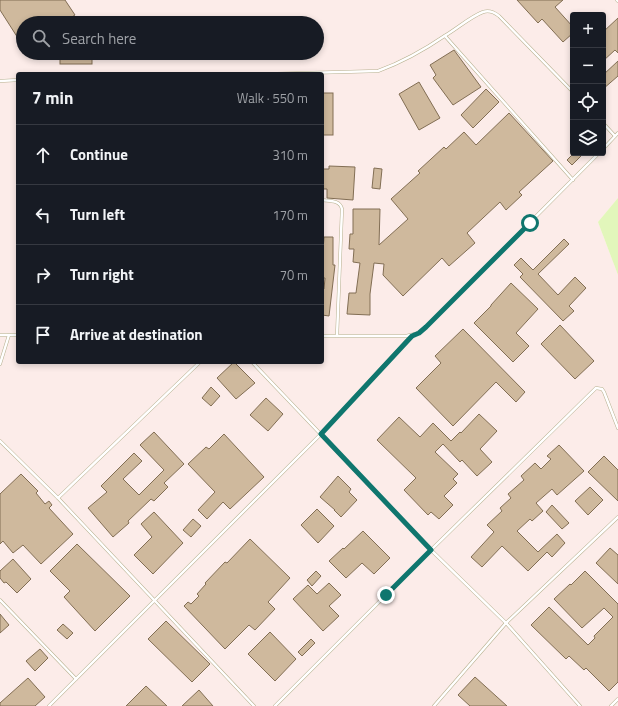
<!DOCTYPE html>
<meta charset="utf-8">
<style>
:root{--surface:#171b24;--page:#242831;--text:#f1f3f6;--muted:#9ea1a6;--line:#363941}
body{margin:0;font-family:"Titillium Web",sans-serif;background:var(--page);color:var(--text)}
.controls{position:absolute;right:12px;top:12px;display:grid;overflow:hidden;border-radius:4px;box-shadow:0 2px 6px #0003}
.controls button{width:36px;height:36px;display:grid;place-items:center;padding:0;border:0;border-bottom:1px solid var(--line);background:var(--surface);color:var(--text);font:20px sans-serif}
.stop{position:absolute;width:12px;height:12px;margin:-9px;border:3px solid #0f766e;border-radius:50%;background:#fff}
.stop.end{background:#0f766e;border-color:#fff;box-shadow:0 1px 4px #0008}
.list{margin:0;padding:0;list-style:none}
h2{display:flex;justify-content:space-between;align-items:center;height:52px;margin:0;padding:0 16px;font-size:17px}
h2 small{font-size:13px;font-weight:400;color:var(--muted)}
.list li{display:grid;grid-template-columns:26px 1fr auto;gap:12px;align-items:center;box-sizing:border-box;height:60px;padding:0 16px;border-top:1px solid var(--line)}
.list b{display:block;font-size:15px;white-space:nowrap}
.list em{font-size:13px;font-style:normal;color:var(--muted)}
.icon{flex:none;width:22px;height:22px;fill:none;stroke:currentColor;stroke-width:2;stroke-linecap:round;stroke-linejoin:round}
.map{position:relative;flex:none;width:618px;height:706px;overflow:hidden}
.search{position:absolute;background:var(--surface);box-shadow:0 2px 6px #0003;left:16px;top:16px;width:308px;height:44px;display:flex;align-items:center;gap:10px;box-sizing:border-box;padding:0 14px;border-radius:22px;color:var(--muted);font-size:15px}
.panel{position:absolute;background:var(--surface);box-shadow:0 2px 6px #0003;left:16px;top:72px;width:308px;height:292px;border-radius:4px}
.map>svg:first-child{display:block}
.industrial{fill:#fcece9;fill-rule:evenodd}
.green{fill:#e2f6bb}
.building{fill:#cfb99d;stroke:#826e54}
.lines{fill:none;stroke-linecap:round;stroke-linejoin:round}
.service-casing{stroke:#b6b08f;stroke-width:3.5}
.service{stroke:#fff;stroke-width:2.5}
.route{stroke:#0f766e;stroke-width:5}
</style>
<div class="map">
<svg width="618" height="706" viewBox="0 0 618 706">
<rect width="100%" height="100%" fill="#fffbe6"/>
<path class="industrial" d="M 0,0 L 618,0 L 618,198 L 598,222 L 618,275 L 618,706 L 0,706 ZM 573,15 L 603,15 L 603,153 L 573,153 ZM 23,23 L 317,23 L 317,53 L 23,53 ZM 18,74 L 322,74 L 322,362 L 18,362 Z"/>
<polygon class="green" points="618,198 618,275 598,222"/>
<g class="building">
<polygon points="0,0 65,0 75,15 62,23 23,23 23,46 0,10"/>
<polygon points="517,0 563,0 555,7 573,27 573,33 563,42 542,19 538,23"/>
<polygon points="618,18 618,53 615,50 603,61 603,32"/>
<polygon points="454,50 481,87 453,105 433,78 436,75 430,65"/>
<rect x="60" y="53" width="32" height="11"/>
<polygon points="618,61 618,76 603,89 603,75"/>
<polygon points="419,82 440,118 419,130 399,94"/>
<polygon points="486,89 499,102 473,128 461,115"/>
<rect x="322" y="93" width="11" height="42"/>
<polygon points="509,113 553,161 519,192 522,195 506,210 500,202 467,233 475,243 449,266 442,258 403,296 383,275 384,264 374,263 370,294 370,315 347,314 349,293 356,293 360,263 353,262 354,249 349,249 350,234 353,234 353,209 380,209 379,245 408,219 391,199 420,173 418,171 444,147 446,149 464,132 476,145"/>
<polygon points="574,153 578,153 581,156 572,165 567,160"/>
<polygon points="329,166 355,167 353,200 327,198 327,189 322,189 322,169 329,169"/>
<polygon points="374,168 382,169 380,189 372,188"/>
<polygon points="324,237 333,237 333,265 335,265 329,316 322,315 322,289 324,289 325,278 322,278 322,250 323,250"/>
<polygon points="564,239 569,244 538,274 558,295 575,277 586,288 569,306 574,311 563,321 520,277 523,274 514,265 521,258 533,270"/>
<polygon points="511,283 538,309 516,333 529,346 513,362 474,323 491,306 491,305"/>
<polygon points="560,325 594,361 575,379 541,344"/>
<polygon points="463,329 525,392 516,402 496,382 453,426 416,388 441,363 435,356"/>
<polygon points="234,362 255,383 236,399 217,378"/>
<polygon points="211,387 220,396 211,406 202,398"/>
<polygon points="266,398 283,414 268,431 250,415"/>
<polygon points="479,414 497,431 480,449 492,462 477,476 462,460 460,462 443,444 435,452 458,474 453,479 457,483 444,496 453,505 439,519 431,512 428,515 404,490 416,478 377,440 399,417 420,437 433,423 451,441 460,432 461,433"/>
<polygon points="154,432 184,464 164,483 168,487 154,501 151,499 128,521 129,523 113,537 88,508 107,492 101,486 134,453 142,461 123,479 139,495 164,470 140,445"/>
<polygon points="224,434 264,477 230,509 223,502 207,519 198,510 215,492 188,464 206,447 209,449"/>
<polygon points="559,445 584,471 557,495 552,489 536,503 543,511 532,521 530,519 517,531 538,552 557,534 565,543 552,557 547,552 528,571 502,546 482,567 471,557 494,532 487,525 502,511 500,508 511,498 508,494 524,480 521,476 535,463 541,469 551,459 547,456"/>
<polygon points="604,456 618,470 618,501 588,472"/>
<polygon points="21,474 38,491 36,493 45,504 49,501 52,505 49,508 73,534 41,564 23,545 13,553 3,541 0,544 0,494"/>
<polygon points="338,476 351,489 349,492 357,500 341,517 334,510 335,510 320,497"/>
<polygon points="590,487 603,500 588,515 575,501"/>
<polygon points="552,505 569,523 562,529 546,512"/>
<polygon points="317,509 334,526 318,543 301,525"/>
<polygon points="154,512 183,543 153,574 134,555 152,537 141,524"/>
<polygon points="193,519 201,526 191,537 183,530"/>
<polygon points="363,531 390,558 374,574 362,563 346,578 329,561 343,548 344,549"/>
<polygon points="250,539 290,578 268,602 275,609 255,630 249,625 225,649 184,606 188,602 191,604 199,596 197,594 206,584 205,583 225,562 227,563"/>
<polygon points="77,544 130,596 95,631 64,597 70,591 50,571"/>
<polygon points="610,548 618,555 618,584 596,563"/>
<polygon points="13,559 31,579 17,593 6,582 4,583 0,578 0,571"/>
<polygon points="316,571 321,576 312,586 307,580"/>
<polygon points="585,571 618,604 618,682 609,691 586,668 584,670 569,656 566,659 531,625 549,607 588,645 595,638 594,636 613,617 604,608 582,628 554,599 570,584 571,585"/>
<polygon points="329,583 341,595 329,606 339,616 323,631 293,599 308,585 317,594"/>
<polygon points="0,614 9,625 0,633"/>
<polygon points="166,621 210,664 192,682 148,639"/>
<polygon points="63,624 73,633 67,639 57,630"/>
<polygon points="270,632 296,659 275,681 248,654"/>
<polygon points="311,639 315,643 302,656 298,652"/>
<polygon points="40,649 48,658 35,671 26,661"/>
<polygon points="475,677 507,706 470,706 458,695"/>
<polygon points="28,678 45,697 35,706 0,706 0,703"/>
<polygon points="146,686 167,706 126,706"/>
<polygon points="199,690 213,706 182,706"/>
</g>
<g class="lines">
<defs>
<g id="service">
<polyline points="617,0 618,1"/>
<polyline points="445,36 573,180"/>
<path d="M 268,74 L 378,71 C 400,63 427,48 446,35 C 458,28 470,17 483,12 C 489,10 494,12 499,16 L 573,92"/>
<polyline points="0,81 18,80"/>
<polyline points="603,123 615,136"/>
<polyline points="603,149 618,133"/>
<path d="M 322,200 C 330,201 340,200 342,209 L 337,336"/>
<polyline points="0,335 18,335"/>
<polyline points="322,336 406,336 419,333 426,327 599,153"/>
<polyline points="200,362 58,498 254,706"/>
<polyline points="252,362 431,550 275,706"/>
<polyline points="0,364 9,335"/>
<polyline points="0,441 58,498"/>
<polyline points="0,600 76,679"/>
<polyline points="49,706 321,434 412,335"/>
<polyline points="434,706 506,623 618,517"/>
<polyline points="580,706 506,623 431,550 596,388 602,389 604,392 618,428"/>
<polyline points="611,706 618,699"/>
</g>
</defs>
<use href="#service" class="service-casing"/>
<use href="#service" class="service"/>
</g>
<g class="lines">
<polyline class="route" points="386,595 431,550 321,434 412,336 419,333 426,327 530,223"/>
</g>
</svg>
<div class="controls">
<button>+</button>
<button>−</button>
<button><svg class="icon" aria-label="locate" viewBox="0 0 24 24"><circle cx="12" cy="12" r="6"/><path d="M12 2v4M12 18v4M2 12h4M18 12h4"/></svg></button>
<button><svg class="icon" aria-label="layers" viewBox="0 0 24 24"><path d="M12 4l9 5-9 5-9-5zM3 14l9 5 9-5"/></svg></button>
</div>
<div class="stop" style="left:530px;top:223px"></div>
<div class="stop end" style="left:386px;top:595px"></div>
<div class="search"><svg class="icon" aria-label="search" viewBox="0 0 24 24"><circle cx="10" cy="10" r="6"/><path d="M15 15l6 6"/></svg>Search here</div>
<section class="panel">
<h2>7 min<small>Walk · 550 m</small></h2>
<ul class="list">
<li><svg class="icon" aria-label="ahead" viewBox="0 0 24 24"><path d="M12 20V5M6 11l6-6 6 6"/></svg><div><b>Continue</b></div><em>310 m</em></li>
<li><svg class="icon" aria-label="left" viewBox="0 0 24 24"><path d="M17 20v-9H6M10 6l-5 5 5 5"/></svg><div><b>Turn left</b></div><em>170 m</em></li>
<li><svg class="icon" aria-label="right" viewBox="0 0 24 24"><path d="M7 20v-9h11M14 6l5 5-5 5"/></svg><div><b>Turn right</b></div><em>70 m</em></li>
<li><svg class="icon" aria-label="arrive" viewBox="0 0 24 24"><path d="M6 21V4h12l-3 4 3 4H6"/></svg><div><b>Arrive at destination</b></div></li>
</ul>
</section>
</div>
